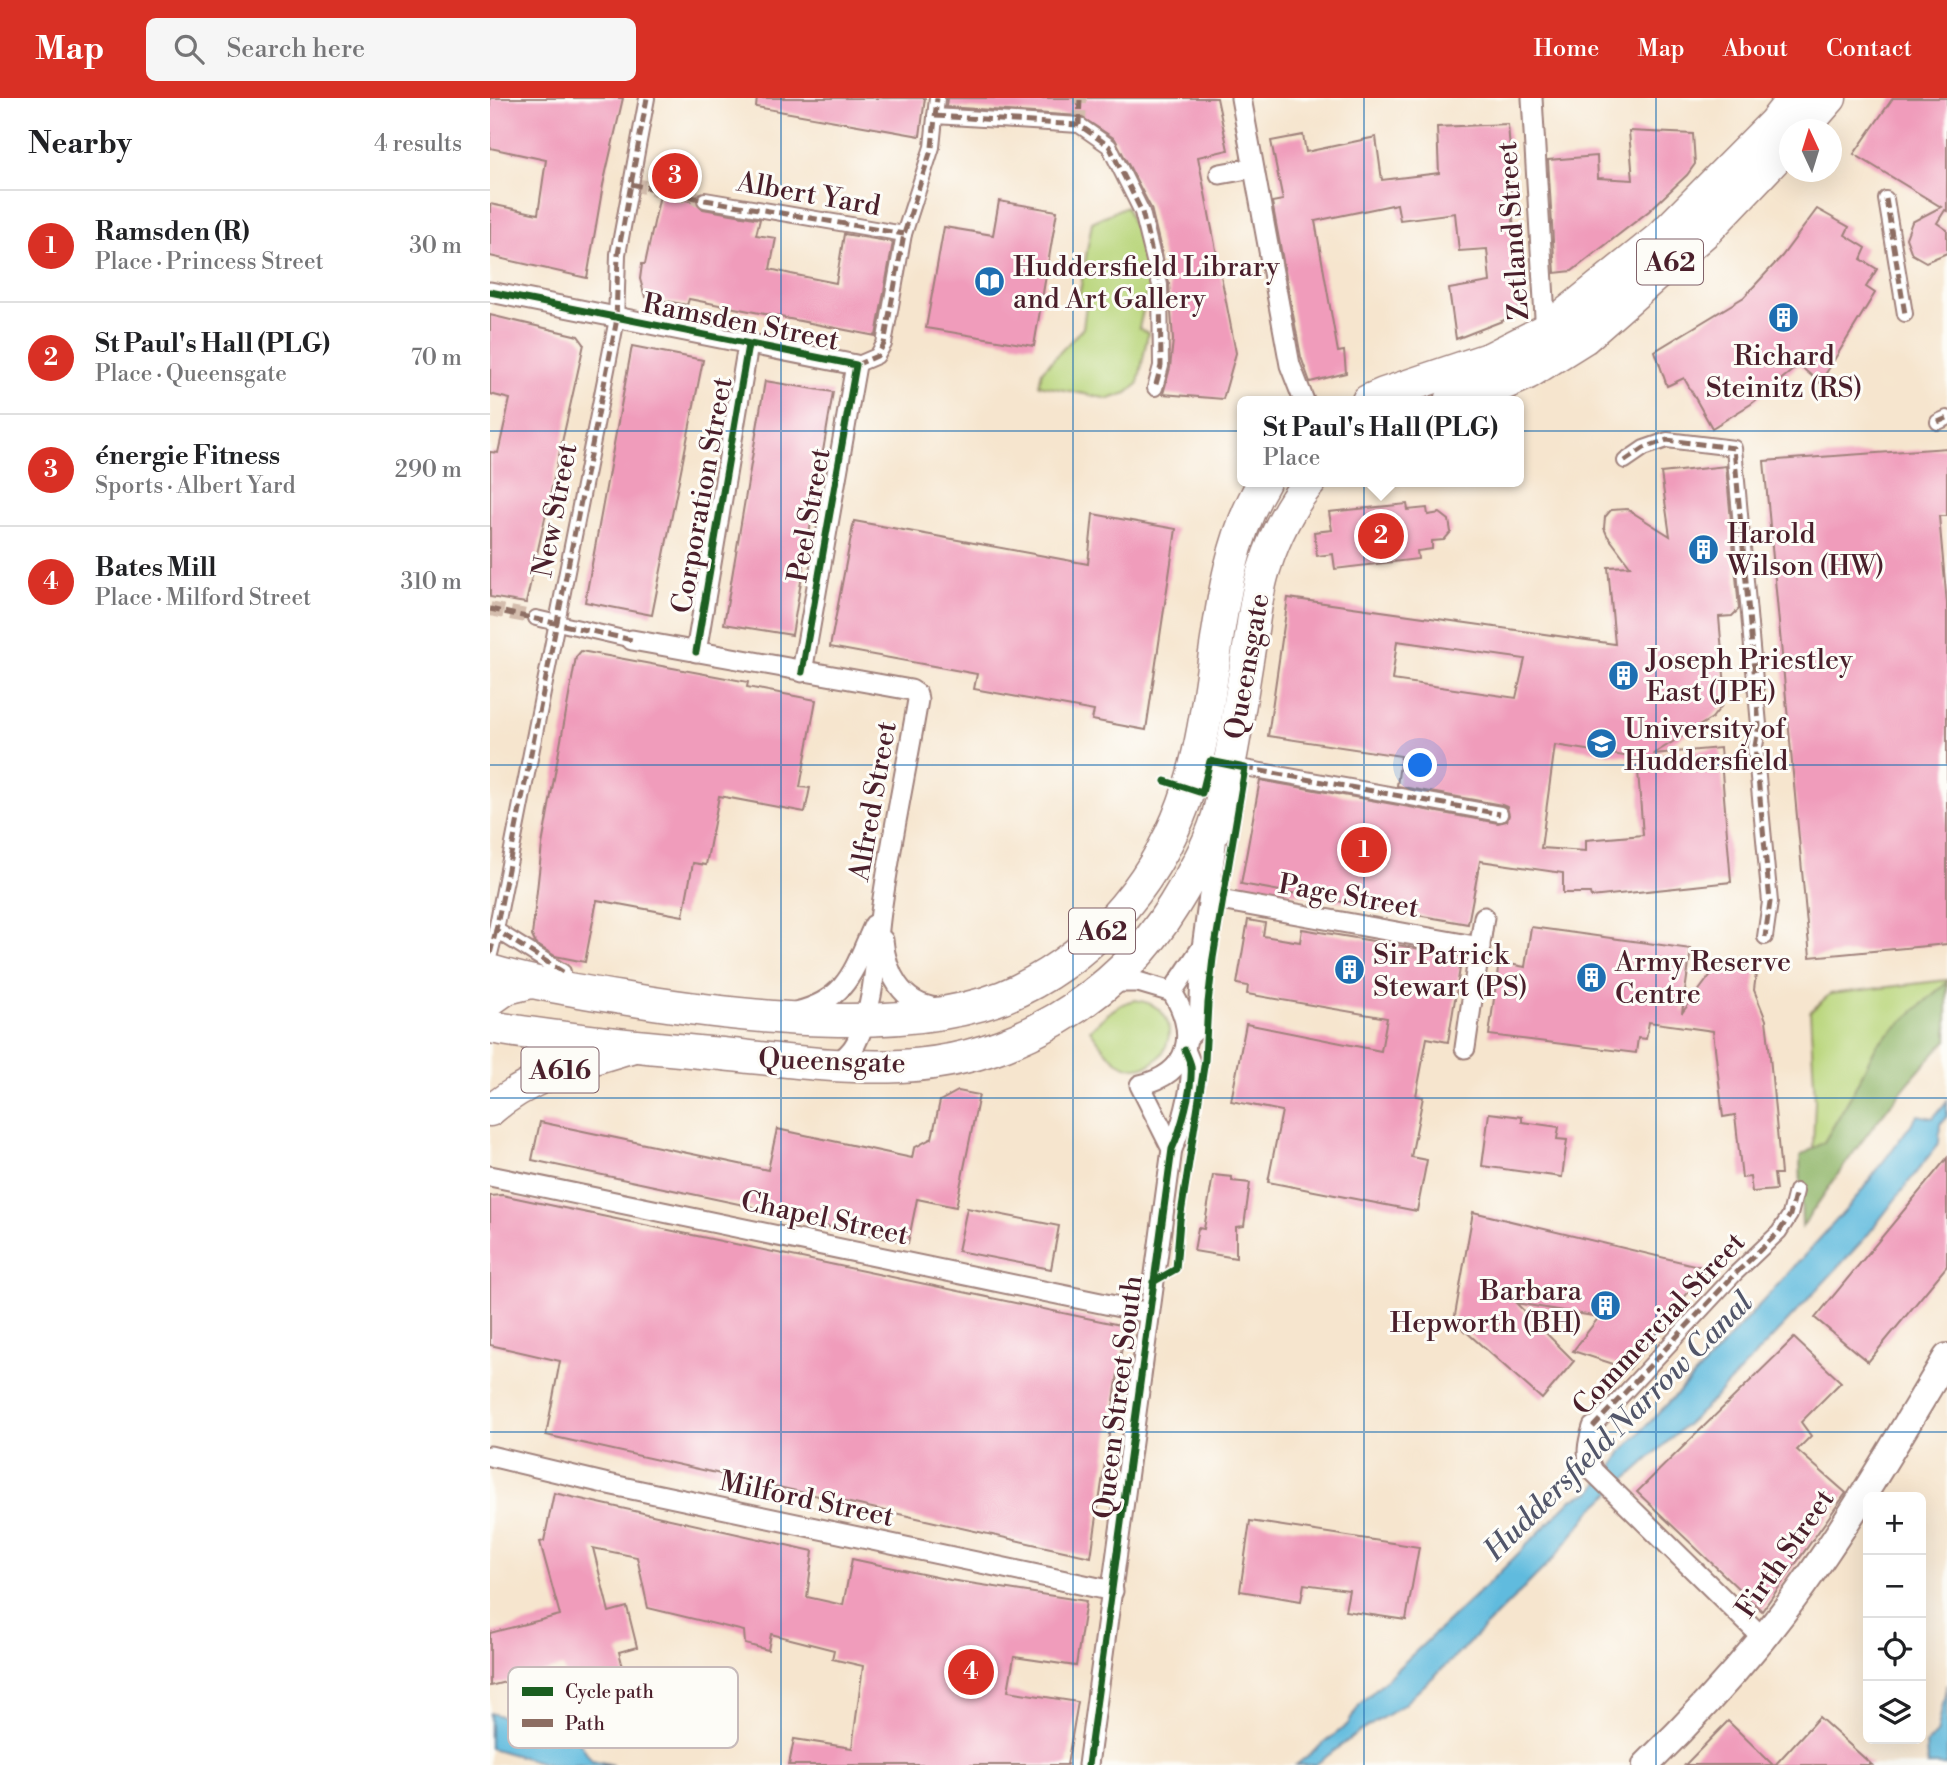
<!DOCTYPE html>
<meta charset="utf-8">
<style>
:root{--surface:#fff;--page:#f6f6f6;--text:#202124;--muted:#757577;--line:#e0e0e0;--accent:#d93025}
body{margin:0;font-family:"Libre Bodoni",serif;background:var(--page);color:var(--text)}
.controls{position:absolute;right:21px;bottom:21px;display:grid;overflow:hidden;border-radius:10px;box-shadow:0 7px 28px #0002}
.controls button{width:63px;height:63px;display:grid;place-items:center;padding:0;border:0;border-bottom:2px solid var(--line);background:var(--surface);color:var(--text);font:35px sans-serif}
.compass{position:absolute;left:1289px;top:21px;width:63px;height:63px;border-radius:50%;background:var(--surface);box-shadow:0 7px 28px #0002;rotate:356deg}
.you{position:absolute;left:931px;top:668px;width:24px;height:24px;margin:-18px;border:5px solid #fff;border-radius:50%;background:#1a73e8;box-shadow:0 0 0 10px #1a73e833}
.badge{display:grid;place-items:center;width:46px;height:46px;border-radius:50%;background:var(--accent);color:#fff;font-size:23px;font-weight:700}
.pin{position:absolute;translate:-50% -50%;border:4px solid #fff;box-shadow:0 2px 7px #0006}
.popup{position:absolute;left:747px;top:298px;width:287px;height:91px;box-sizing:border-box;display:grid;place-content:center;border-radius:10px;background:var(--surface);filter:drop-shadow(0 2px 5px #0005);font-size:23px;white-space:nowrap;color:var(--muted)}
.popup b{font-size:26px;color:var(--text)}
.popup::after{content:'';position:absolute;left:50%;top:100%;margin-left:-14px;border:14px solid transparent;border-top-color:var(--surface)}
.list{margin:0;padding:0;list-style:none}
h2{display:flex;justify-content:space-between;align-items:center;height:91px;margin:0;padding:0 28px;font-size:30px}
h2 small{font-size:23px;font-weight:400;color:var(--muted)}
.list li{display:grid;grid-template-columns:46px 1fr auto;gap:21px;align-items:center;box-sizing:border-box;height:112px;padding:0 28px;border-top:2px solid var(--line)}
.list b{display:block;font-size:26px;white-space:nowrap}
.list p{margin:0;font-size:23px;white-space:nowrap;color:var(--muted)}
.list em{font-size:23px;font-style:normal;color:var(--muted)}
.icon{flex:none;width:38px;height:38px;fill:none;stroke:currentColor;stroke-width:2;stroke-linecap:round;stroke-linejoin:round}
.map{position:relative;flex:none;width:1457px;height:1667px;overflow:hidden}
header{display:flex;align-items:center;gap:42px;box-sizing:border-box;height:98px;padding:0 35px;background:var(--accent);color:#fff}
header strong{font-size:33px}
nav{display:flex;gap:38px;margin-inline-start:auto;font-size:24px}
.search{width:490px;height:63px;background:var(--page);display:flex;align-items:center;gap:18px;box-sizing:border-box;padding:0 24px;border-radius:10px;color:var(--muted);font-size:26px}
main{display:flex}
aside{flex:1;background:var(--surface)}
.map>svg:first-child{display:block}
.green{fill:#b9d67c;stroke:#827a54;stroke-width:2}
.forest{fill:#92b76c;stroke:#6e6b4c;stroke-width:2}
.water{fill:#60bbde;stroke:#556d84;stroke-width:2}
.building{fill:#f09cbb;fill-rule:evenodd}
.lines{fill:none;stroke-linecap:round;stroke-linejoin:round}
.pedestrian-tunnel{stroke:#d4bdad;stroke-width:14;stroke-dasharray:14 7;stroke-linecap:butt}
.pedestrian-casing{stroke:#a0827c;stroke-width:18}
.minor-casing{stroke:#a0827c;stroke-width:23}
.secondary-casing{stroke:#a0827c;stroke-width:30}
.primary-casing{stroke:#a0827c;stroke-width:33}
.trunk-casing{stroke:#a0827c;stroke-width:35}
.pedestrian{stroke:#fff;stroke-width:14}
.minor{stroke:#fff;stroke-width:19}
.secondary{stroke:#fff;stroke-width:26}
.primary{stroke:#fff;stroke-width:30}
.trunk{stroke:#fff;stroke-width:32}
.quiet{stroke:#8d6e63;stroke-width:5;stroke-dasharray:10 5;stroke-linecap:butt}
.cycleway-casing{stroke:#fdfcf7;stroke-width:11}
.cycleway{stroke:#1b5e20;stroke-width:7}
.grid{fill:none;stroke:#1f6fb2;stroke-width:2;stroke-opacity:0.55}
.labels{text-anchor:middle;stroke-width:6;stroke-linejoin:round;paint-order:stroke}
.shield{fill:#fdfcf7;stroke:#806168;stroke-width:2}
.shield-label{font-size:26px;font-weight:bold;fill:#4a1f2b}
.street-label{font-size:28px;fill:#4a1f2b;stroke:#fdfcf7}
.poi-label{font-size:28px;fill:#4a1f2b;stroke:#fdfcf7;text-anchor:start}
.water-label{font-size:30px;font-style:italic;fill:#52566a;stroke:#fdfcf7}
.key{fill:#fdfcf7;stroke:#c7baba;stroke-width:2}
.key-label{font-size:19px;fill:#4a1f2b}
</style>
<header>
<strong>Map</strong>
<div class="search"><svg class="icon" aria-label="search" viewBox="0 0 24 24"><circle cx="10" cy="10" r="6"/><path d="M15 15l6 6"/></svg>Search here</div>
<nav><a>Home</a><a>Map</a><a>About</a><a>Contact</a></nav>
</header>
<main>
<aside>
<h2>Nearby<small>4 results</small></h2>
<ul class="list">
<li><span class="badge">1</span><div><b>Ramsden (R)</b><p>Place · Princess Street</p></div><em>30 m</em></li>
<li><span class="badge">2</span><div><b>St Paul's Hall (PLG)</b><p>Place · Queensgate</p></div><em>70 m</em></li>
<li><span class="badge">3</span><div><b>énergie Fitness</b><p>Sports · Albert Yard</p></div><em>290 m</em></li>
<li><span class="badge">4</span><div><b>Bates Mill</b><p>Place · Milford Street</p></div><em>310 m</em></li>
</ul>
</aside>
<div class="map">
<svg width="1457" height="1667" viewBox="0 0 1457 1667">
<rect width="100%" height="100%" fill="#fdfcf7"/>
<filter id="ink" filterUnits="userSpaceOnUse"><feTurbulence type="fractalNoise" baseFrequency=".0143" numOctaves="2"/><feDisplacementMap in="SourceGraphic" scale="14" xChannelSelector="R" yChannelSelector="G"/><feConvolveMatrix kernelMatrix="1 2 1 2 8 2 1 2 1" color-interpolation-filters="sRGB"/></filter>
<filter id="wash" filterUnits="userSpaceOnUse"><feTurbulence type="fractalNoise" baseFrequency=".00686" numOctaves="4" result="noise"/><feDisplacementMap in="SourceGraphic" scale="28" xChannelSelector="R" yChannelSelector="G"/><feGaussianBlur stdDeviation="1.57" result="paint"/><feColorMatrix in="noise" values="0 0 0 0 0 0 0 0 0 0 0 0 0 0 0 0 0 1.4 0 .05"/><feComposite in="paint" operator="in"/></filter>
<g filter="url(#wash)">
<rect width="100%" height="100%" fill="#f6e5ce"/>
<g class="green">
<polygon points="636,108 661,178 649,230 658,235 648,286 637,295 619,301 549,287 552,273 593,230 596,207 588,205 602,124"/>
<polygon points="1457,882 1457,916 1322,1069 1325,1003 1320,914 1340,896"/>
<path d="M 645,902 C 708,910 672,992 628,964 C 617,957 608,943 600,932 C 614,919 626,906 645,902 Z"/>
</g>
<path class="forest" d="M 1457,884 L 1457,942 C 1402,999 1356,1063 1312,1129 L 1310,1058 L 1334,1044 L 1362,996 L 1387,946 Z"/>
<g class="water">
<polygon points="1457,1003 1457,1018 1450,1026 1449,1045 1376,1139 1296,1225 1215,1310 1103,1411 1064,1460 967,1557 913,1607 868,1635 825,1667 806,1667 858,1626 870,1606 1008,1476 1082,1401 1101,1394 1121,1372 1132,1353 1212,1270 1364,1103 1428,1017 1443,1020"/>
<polygon points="1457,1586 1457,1667 1437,1667 1436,1646 1447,1636"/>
<polygon points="0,1615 85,1638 102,1662 123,1667 60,1667 0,1650"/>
</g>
<g id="blocks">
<g class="building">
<polygon points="0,0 133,0 113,87 97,180 0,158 0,106 48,116 56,62 0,50"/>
<polygon points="267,0 435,0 430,38 266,9"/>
<polygon points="457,0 727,0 738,52 708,59 746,255 733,301 673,296 680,270 683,242 679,185 661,110 625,41 590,18 456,9"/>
<polygon points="1403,0 1457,0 1457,113 1455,112 1447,125 1457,132 1457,155 1436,164 1422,156 1416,140 1422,124 1451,109 1364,56"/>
<polygon points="1018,26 1021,66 1019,66 1030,216 966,241 959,191 1000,184 997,151 969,153 965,115 910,122 907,106 825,123 848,254 854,253 856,275 820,284 811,259 782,104 793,102 781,43 813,37 816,54 886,39 892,82 949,75 947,29"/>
<polygon points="1139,33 1203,36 1205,66 1197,77 1159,113 1082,173 1065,175 1058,62 1107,58 1108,80 1143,82"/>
<polygon points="170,97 206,104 213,111 270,121 266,137 286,140 280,171 301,176 346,185 354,136 403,144 386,238 199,201 197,207 155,199 150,181 152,166 155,166"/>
<polygon points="509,103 567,113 544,248 436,230 454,129 503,137"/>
<polygon points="1327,111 1359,129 1355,137 1376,150 1371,161 1387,171 1376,189 1385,195 1330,285 1309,267 1261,306 1222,330 1194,280 1177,288 1165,253 1254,199 1292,158"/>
<polygon points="0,217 88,238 94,246 36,505 0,499 0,354 8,355 20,301 0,296"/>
<polygon points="142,248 213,262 162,517 95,504"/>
<polygon points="275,283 343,294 302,537 234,526"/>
<polygon points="1457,350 1457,418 1449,418 1457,506 1457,846 1320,859 1274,363"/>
<path d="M 1236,368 L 1249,511 L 1242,518 L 1229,519 L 1235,589 L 1233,606 L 1222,620 L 1163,656 L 1230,650 L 1241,784 L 1101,799 L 1100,795 L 1073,795 L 1073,775 L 990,763 L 978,826 L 751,786 L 770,682 L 1008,725 L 1017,723 L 1019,717 L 1017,709 L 1012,707 L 907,688 L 911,658 L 778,638 L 798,500 L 1125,546 L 1118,469 L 1140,468 L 1117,437 L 1114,430 L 1115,419 L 1121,412 L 1137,411 L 1180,438 L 1171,375 ZM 907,543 L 1035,561 L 1026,600 L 902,582 ZM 1065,647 L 1147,660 L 1153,737 L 1096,742 L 1096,753 L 1051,750 Z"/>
<polygon points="917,406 918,412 937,410 938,417 950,415 959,422 961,434 954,442 942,443 942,451 927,453 928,461 845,471 843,456 827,458 824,434 842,432 839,414"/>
<polygon points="603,416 686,431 656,632 602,622 604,613 484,591 487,576 340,549 364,423 598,466"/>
<polygon points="91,553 258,584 257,589 326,602 310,689 320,690 315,714 229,698 216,767 203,765 193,818 107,802 95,864 65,858 46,846 42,838 52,747 86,559"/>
<polygon points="758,822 775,825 773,838 810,844 812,831 972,858 958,944 937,940 926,998 933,999 921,1059 937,1062 927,1113 778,1084 792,1013 741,1003 756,926 891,953 897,920 757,896 758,888 747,886"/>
<polygon points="1041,829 1201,851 1192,915 1225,871 1242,872 1259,868 1266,876 1264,892 1276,922 1279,948 1291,1076 1284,1076 1286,1092 1262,1094 1260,1079 1252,1080 1245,1017 1233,1019 1223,933 1159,924 1156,941 1148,940 1146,955 999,937 1009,864 1035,869"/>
<polygon points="468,993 489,997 466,1109 427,1101 418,1145 262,1113 263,1109 42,1062 50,1024 278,1072 287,1031 422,1060 424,1050 442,1040 450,1003"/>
<polygon points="999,1015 1032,1019 1032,1024 1069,1029 1067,1041 1077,1042 1072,1079 992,1068"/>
<polygon points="1457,1060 1457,1168 1378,1264 1325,1220"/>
<polygon points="723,1077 742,1079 742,1083 760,1085 754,1128 746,1129 746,1160 704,1153 708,1130 714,1131"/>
<polygon points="12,1097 635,1228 601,1459 56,1337 70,1263 0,1247 0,1098"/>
<polygon points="477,1110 569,1128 561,1171 468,1153"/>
<polygon points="983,1114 1217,1170 1139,1271 1083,1253 1109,1219 1026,1205 1084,1263 1052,1301 964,1223"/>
<polygon points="1304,1240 1351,1284 1311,1324 1321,1338 1307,1352 1356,1395 1272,1513 1147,1394"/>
<polygon points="64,1395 323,1453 317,1499 353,1507 362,1461 460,1482 596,1503 586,1568 524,1559 518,1593 588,1604 577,1667 299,1667 304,1641 362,1650 373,1568 342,1561 344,1552 281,1536 278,1552 255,1546 254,1533 158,1510 147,1459 103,1450 119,1514 137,1509 147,1549 129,1554 145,1616 90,1630 73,1569 0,1588 0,1535 70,1517 50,1444 54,1443"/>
<polygon points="760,1423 929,1449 916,1522 855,1513 859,1492 814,1486 811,1503 750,1493"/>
<polygon points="1329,1619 1382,1667 1285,1667"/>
<polygon points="1238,1623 1283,1667 1195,1667"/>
</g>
</g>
</g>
<g filter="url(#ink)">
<use href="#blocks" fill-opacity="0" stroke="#a0827c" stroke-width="2"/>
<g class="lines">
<g class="pedestrian-tunnel">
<polyline points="589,27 590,0"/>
<polyline points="141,86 215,102"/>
<polyline points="0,511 46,520"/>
</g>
<defs>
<g id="pedestrian">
<polyline points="445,18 589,27 619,48 652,114 670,187 671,268 665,290"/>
<polyline points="1396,101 1415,216"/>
<polyline points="215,102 414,136"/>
<polyline points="366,267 387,258 394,246 414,136 442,49 447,0"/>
<polyline points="1448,324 1457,320"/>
<polyline points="1135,363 1154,350 1177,342 1244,350 1269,627 1265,648 1280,804 1275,839"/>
<polyline points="46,520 142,542"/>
<polyline points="755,670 1010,716"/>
<polyline points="0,856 6,832"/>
<polyline points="73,874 6,832 126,226 128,156 157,0"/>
<polyline points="1103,1329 1245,1176 1289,1134 1300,1117 1306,1093"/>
</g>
<g id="minor">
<polyline points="751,0 800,267 814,303"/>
<polyline points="1042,0 1056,236"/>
<polyline points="730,76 763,70"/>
<polyline points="0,194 366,267 312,574"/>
<path d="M 142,542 L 421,592 L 427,596 L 428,602 C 416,673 401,743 391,814 C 385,857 386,905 366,945 C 361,955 353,961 344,967"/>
<polyline points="206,554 258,247"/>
<polyline points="719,800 990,849"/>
<path d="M 393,842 C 396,874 411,906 447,910"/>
<path d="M 621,884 L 648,884 L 682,894 C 707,934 702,975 650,987 L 682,1051"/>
<polyline points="682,894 711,851"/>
<path d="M 306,914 C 359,901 364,870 384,827"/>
<polyline points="698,939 709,928 712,850 726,746"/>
<polyline points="975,950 994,819"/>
<polyline points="0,1078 659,1215"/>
<path d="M 1103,1329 C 1098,1345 1095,1358 1103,1373 L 1273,1540"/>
<polyline points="0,1358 118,1386 623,1493"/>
<path d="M 598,1667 L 682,1051 C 691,1032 703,989 701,968 C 700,963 697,957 695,952"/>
</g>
<path id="secondary" d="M 1156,1667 C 1197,1627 1236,1585 1272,1541 C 1343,1454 1399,1355 1457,1259"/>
<g id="primary">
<polyline points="0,903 17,891 42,885"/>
<path d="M 0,1013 C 42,976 95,964 147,948"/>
</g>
<g id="trunk">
<polyline points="1312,32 1340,0"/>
<polyline points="878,303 894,296 1001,260 1056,232 1170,140 1284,25 1304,0"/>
<polyline points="961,303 1002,291 1038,275 1094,240 1218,131 1300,45"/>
<path d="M 0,873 C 47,887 95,894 144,902 C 251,919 429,941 529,892 C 611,852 672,776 699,690 C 730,593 721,471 774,384"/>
<path d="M 0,929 C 77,942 155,949 232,956 C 292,962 351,971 411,968 C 522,963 627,900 684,807 C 702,778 723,742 730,710 C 743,657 750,603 759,550 C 764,524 766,493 775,468 C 784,440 800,406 820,384"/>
</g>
</defs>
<use href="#pedestrian" class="pedestrian-casing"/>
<use href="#minor" class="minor-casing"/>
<use href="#secondary" class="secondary-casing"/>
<use href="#primary" class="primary-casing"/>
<use href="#trunk" class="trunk-casing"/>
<use href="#pedestrian" class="pedestrian"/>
<use href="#minor" class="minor"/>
<use href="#secondary" class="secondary"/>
<use href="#primary" class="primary"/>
<use href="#trunk" class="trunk"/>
<g class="quiet">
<polyline points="445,18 589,27 619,48 652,114 670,187 671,268 665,290"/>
<polyline points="589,27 590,0"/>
<polyline points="141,86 215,102 414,136"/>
<polyline points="1396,101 1415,216"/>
<polyline points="366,267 387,258 394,246 414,136 442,49 447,0"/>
<polyline points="1448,324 1457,320"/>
<polyline points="1135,363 1154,350 1177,342 1244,350 1269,627 1265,648 1280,804 1275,839"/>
<polyline points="0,511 142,542"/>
<polyline points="755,670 1010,716"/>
<polyline points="0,856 6,832"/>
<polyline points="73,874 6,832 126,226 128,156 157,0"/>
<polyline points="1103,1329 1245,1176 1289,1134 1300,1117 1306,1093"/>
</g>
<defs>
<g id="cycleway">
<polyline points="0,194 366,267 312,574"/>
<polyline points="206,554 258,247"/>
<polyline points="663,1184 686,1171 690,1122 715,962 718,905 723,860 755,670 720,663 712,695 675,683"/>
<path d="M 598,1667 L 682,1051 C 691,1032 703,989 701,968 C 700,963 697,957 695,952"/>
</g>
</defs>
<use href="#cycleway" class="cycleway-casing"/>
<use href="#cycleway" class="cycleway"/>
</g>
</g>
<path class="grid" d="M 291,0 L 291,1667M 583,0 L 583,1667M 874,0 L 874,1667M 1166,0 L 1166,1667M 0,333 L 1457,333M 0,667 L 1457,667M 0,1000 L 1457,1000M 0,1334 L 1457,1334"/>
<defs>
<symbol id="library-disc" viewBox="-11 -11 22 22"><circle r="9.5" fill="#1f6fb2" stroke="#fdfcf7"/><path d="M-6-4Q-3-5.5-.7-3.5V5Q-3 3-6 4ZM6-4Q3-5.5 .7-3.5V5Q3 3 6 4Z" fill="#fff"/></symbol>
<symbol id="building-disc" viewBox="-11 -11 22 22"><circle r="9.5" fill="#1f6fb2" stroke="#fdfcf7"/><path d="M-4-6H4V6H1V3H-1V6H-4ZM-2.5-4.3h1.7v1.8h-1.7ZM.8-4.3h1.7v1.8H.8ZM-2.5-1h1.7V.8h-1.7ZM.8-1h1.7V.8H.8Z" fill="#fff"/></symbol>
<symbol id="university-disc" viewBox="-11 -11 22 22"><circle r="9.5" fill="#1f6fb2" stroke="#fdfcf7"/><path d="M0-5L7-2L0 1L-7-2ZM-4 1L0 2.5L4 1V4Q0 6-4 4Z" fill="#fff"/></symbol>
</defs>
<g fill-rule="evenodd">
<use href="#library-disc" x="482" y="166" width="35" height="35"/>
<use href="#building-disc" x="1276" y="202" width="35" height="35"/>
<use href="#building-disc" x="1196" y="434" width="35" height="35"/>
<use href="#building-disc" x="1116" y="560" width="35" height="35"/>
<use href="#university-disc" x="1094" y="628" width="35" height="35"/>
<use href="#building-disc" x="842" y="854" width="35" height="35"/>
<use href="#building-disc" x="1084" y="862" width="35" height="35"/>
<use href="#building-disc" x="1098" y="1190" width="35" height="35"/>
</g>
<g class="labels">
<g class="shield">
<rect x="1147" y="141.5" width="66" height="45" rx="5"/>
<rect x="579" y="810.5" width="66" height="45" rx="5"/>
<rect x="31.5" y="949.5" width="77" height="45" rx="5"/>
</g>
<g class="shield-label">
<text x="1180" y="173">A62</text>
<text x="612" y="842">A62</text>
<text x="70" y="981">A616</text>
</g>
<g class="street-label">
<text transform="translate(319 95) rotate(10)" y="10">Albert Yard</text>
<text transform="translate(1022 133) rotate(-94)" y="10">Zetland Street</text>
<text transform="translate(251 223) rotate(11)" y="10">Ramsden Street</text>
<text transform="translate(211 397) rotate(-80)" y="10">Corporation Street</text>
<text transform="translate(64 412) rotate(-79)" y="10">New Street</text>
<text transform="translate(318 417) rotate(-80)" y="10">Peel Street</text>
<text transform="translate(756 568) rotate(-80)" y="10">Queensgate</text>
<text transform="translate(382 703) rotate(-80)" y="10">Alfred Street</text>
<text transform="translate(859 797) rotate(10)" y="10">Page Street</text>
<text transform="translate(342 962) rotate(2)" y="10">Queensgate</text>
<text transform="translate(335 1119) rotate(12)" y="10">Chapel Street</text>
<text transform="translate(1168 1225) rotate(-47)" y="10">Commercial Street</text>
<text transform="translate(627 1299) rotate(-83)" y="10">Queen Street South</text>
<text transform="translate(317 1400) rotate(12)" y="10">Milford Street</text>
<text transform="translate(1294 1455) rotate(-55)" y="10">Firth Street</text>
</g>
<g class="poi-label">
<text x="523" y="178">Huddersfield Library<tspan x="523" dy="32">and Art Gallery</tspan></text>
<text x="1294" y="267" text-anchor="middle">Richard<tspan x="1294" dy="32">Steinitz (RS)</tspan></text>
<text x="1237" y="445">Harold<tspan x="1237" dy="32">Wilson (HW)</tspan></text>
<text x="1156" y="571">Joseph Priestley<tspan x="1156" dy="32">East (JPE)</tspan></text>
<text x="1134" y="640">University of<tspan x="1134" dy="32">Huddersfield</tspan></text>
<text x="883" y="866">Sir Patrick<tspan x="883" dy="32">Stewart (PS)</tspan></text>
<text x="1125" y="873">Army Reserve<tspan x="1125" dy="32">Centre</tspan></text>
<text x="1092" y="1202" text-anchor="end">Barbara<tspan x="1092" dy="32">Hepworth (BH)</tspan></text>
</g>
<g class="water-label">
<text transform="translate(1128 1328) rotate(-45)" y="10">Huddersfield Narrow Canal</text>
</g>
</g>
<rect x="18" y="1569" width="230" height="81" rx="10" class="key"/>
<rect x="32" y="1589" width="31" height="9" fill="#1b5e20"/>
<rect x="32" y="1621" width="31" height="8" fill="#8d6e63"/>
<g class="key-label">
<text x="75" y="1600">Cycle path</text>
<text x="75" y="1632">Path</text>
</g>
</svg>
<div class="controls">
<button>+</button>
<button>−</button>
<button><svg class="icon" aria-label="locate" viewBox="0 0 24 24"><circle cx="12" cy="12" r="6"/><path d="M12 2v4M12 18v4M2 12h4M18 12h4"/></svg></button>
<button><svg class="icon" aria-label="layers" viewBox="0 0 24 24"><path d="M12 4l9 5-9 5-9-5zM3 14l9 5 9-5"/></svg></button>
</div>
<svg class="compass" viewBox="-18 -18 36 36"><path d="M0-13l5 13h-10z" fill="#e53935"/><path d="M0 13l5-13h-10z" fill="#757577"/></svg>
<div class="you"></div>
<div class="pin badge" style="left:874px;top:752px">1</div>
<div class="pin badge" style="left:891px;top:438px">2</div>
<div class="popup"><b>St Paul's Hall (PLG)</b>Place</div>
<div class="pin badge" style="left:185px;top:78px">3</div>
<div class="pin badge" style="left:481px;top:1574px">4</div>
</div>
</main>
